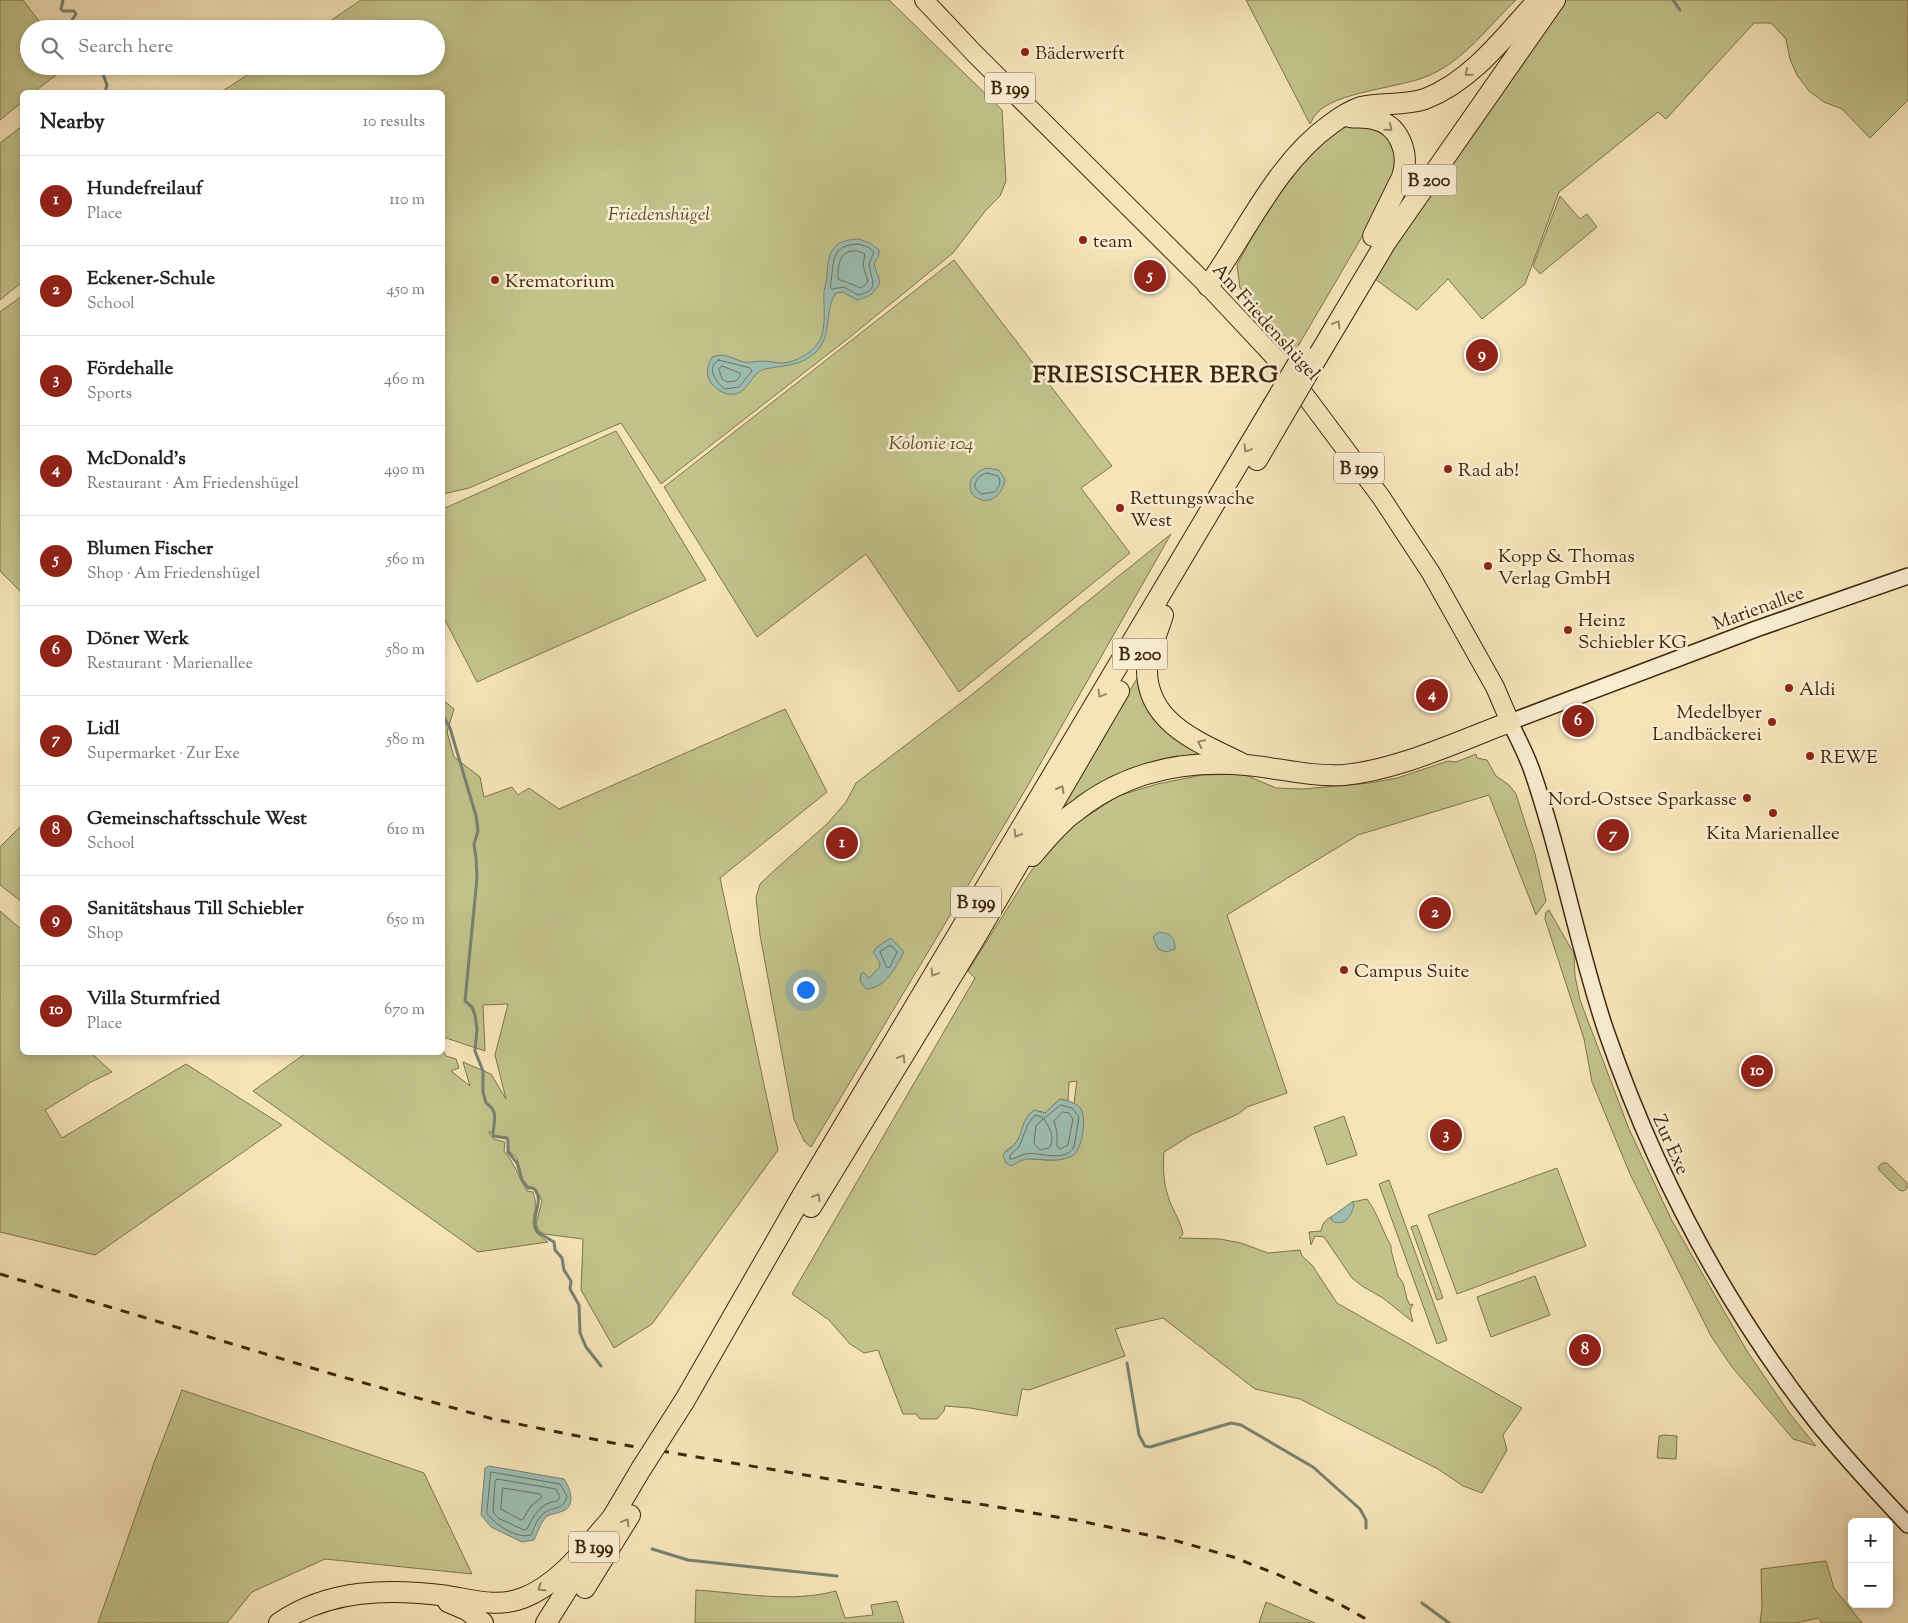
<!DOCTYPE html>
<meta charset="utf-8">
<style>
:root{--surface:#fff;--page:#f2f2f2;--text:#222;--muted:#767676;--line:#e0e0e0;--accent:#8f2418}
body{margin:0;font-family:"Sorts Mill Goudy",serif;background:var(--page);color:var(--text)}
.controls{position:absolute;right:15px;bottom:15px;display:grid;overflow:hidden;border-radius:8px;box-shadow:0 2px 8px #0003}
.controls button{width:45px;height:45px;display:grid;place-items:center;padding:0;border:0;border-bottom:1px solid var(--line);background:var(--surface);color:var(--text);font:25px sans-serif}
.you{position:absolute;left:805px;top:989px;width:18px;height:18px;margin:-12px;border:4px solid #fff;border-radius:50%;background:#1a73e8;box-shadow:0 0 0 8px #1a73e833}
.badge{display:grid;place-items:center;width:32px;height:32px;border-radius:50%;background:var(--accent);color:#fff;font-size:16px;font-weight:700}
.pin{position:absolute;translate:-50% -50%;border:2px solid #fff;box-shadow:0 1px 5px #0006}
.list{margin:0;padding:0;list-style:none}
h2{display:flex;justify-content:space-between;align-items:center;height:65px;margin:0;padding:0 20px;font-size:21px}
h2 small{font-size:16px;font-weight:400;color:var(--muted)}
.list li{display:grid;grid-template-columns:32px 1fr auto;gap:15px;align-items:center;box-sizing:border-box;height:90px;padding:0 20px;border-top:1px solid var(--line)}
.list b{display:block;font-size:19px;white-space:nowrap}
.list p{margin:0;font-size:16px;white-space:nowrap;color:var(--muted)}
.list em{font-size:16px;font-style:normal;color:var(--muted)}
.icon{flex:none;width:28px;height:28px;fill:none;stroke:currentColor;stroke-width:2;stroke-linecap:round;stroke-linejoin:round}
.map{position:relative;flex:none;width:1908px;height:1623px;overflow:hidden}
.search{position:absolute;background:var(--surface);box-shadow:0 2px 8px #0003;left:20px;top:20px;width:425px;height:55px;display:flex;align-items:center;gap:12px;box-sizing:border-box;padding:0 18px;border-radius:28px;color:var(--muted);font-size:19px}
.panel{position:absolute;background:var(--surface);box-shadow:0 2px 8px #0003;left:20px;top:90px;width:425px;height:965px;border-radius:8px}
.map>svg:first-child{display:block}
.green{fill:#c2c28b;stroke:#80744b;fill-rule:evenodd}
.water{fill:#9dbeb3;stroke:#778270}
.lines{fill:none;stroke-linecap:round;stroke-linejoin:round}
.shore{stroke:#6e725f;stroke-width:1}
.stream{stroke:#778270;stroke-width:3}
.secondary-casing{stroke:#3e270b;stroke-width:18}
.primary-casing{stroke:#3e270b;stroke-width:20}
.highway-casing{stroke:#3e270b;stroke-width:22}
.secondary{stroke:#f9edd2;stroke-width:15}
.primary{stroke:#f6e4b9;stroke-width:18}
.highway{stroke:#f6e4b9;stroke-width:20}
.rail{stroke:#3e270b;stroke-width:3;stroke-dasharray:9 9;stroke-linecap:butt}
.highway-bridge-casing{stroke:#3e270b;stroke-width:22;stroke-linecap:butt}
.highway-bridge{stroke:#f6e4b9;stroke-width:20}
.oneway{stroke:#9a8662}
.poi-dot{fill:#8f2418;stroke:#f9edd2;stroke-width:2}
.labels{text-anchor:middle;stroke-width:5;stroke-linejoin:round;paint-order:stroke}
.shield{fill:#f9edd2;stroke:#766247;stroke-width:1}
.shield-label{font-size:18px;font-weight:bold;fill:#3e270b}
.poi-label{font-size:19px;fill:#3e270b;stroke:#f9edd2;text-anchor:start}
.park-label{font-size:19px;font-style:italic;fill:#5f4e2b;stroke:#f9edd2}
.street-label{font-size:19px;fill:#3e270b;stroke:#f9edd2}
.district-label{font-size:24px;font-weight:bold;letter-spacing:1px;fill:#3e270b;stroke:#f9edd2}
</style>
<div class="map">
<svg width="1908" height="1623" viewBox="0 0 1908 1623">
<rect width="100%" height="100%" fill="#f6e4b9"/>
<filter id="stains"><feTurbulence type="fractalNoise" baseFrequency=".004" numOctaves="4"/><feColorMatrix values="0 0 0 0 .2 0 0 0 0 .09 0 0 0 0 .02 0 0 0 .5 -.17"/></filter>
<radialGradient id="worn" r=".72"><stop offset=".6" stop-color="#630" stop-opacity="0"/><stop offset="1" stop-color="#630" stop-opacity=".3"/></radialGradient>
<g class="green">
<polygon points="0,0 23,0 45,29 29,29 29,66 64,66 65,68 34,92 22,92 22,102 0,120"/>
<polygon points="361,0 889,0 1002,110 1006,181 1000,196 986,210 953,253 850,337 661,484 621,423 469,488 443,494 442,92 221,92 261,66 436,66 436,29 318,29"/>
<path d="M 1246,0 L 1516,0 C 1488,26 1466,59 1430,75 C 1403,88 1335,91 1316,114 C 1313,117 1312,121 1310,124 Z"/>
<polygon points="1564,0 1908,0 1908,100 1870,138 1842,109 1824,102 1809,91 1797,75 1790,59 1786,39 1771,23 1754,23 1666,119 1658,112 1559,192 1525,284 1482,319 1448,279 1417,310 1375,279 1435,182"/>
<polygon points="1361,124 1375,125 1393,139 1397,177 1294,353 1240,288 1237,265 1270,204 1298,165 1339,128"/>
<polygon points="22,126 22,282 0,300 0,143"/>
<polygon points="1560,196 1580,219 1587,214 1597,227 1540,274 1533,266"/>
<polygon points="954,260 1112,466 1081,488 1130,553 959,692 866,554 757,637 664,487"/>
<polygon points="22,296 22,588 20,591 0,571 0,312"/>
<polygon points="616,431 706,580 477,682 443,616 443,509"/>
<polygon points="1171,534 1027,787 811,1147 804,1141 794,1119 760,935 756,898 760,884 778,867 827,824 846,802 856,783 970,696"/>
<polygon points="1142,670 1143,682 1219,755 1057,814"/>
<path d="M 443,700 L 454,709 L 447,732 L 454,757 L 480,777 L 484,797 L 512,787 L 518,795 L 529,788 L 559,809 L 785,709 L 827,792 L 720,878 L 778,1150 L 652,1324 L 614,1348 L 581,1290 L 583,1239 L 544,1234 L 539,1231 L 536,1224 L 542,1201 L 536,1189 L 528,1186 L 523,1180 L 517,1158 L 509,1151 L 508,1137 L 495,1136 L 489,1131 C 491,1140 497,1140 505,1142 L 504,1151 C 515,1164 519,1178 527,1191 L 533,1192 C 542,1216 520,1224 548,1242 L 478,1252 L 253,1091 L 306,1053 L 442,1052 L 443,1051 L 446,1056 L 456,1059 L 459,1068 L 451,1071 L 470,1086 L 463,1062 L 491,1074 L 506,1099 L 495,1055 L 508,1004 L 483,1005 L 485,1051 L 443,1037 Z"/>
<path d="M 1476,754 L 1477,758 L 1487,760 L 1496,776 L 1509,785 L 1516,794 L 1535,854 L 1546,901 L 1536,915 L 1489,795 L 1358,835 L 1227,915 L 1287,1093 L 1247,1107 L 1238,1114 L 1191,1135 L 1164,1152 C 1163,1167 1163,1181 1168,1196 C 1172,1210 1180,1219 1183,1234 L 1179,1238 L 1220,1239 L 1241,1243 L 1268,1253 L 1300,1250 L 1302,1256 L 1312,1265 L 1337,1303 L 1522,1408 L 1503,1435 L 1507,1450 L 1482,1493 L 1463,1486 L 1438,1469 L 1300,1399 L 1255,1389 L 1163,1318 L 1115,1329 L 1125,1356 L 1029,1390 L 1022,1389 L 1017,1416 L 970,1408 L 945,1406 L 944,1411 L 937,1419 L 920,1419 L 916,1414 L 903,1414 L 878,1350 L 864,1353 L 861,1351 L 850,1344 L 829,1320 L 792,1294 L 975,978 L 968,971 L 1031,871 L 1069,828 L 1118,796 L 1157,784 L 1202,775 L 1243,774 L 1276,788 L 1303,789 L 1370,783 L 1397,778 L 1448,761 L 1456,762 ZM 1077,1081 L 1074,1103 L 1081,1110 L 1064,1159 C 1042,1162 1025,1158 1005,1152 L 1015,1144 L 1040,1111 L 1045,1113 L 1060,1099 L 1068,1101 L 1069,1082 Z"/>
<polygon points="22,825 22,902 0,885 0,847"/>
<polygon points="1549,910 1574,954 1575,976 1580,1000 1629,1129 1672,1221 1747,1351 1790,1414 1816,1446 1793,1439 1732,1367 1711,1336 1630,1174 1592,1082 1584,1039 1545,919 1546,912"/>
<polygon points="0,911 22,930 22,1052 91,1053 112,1072 91,1082 45,1110 62,1138 186,1064 282,1125 95,1255 0,1232"/>
<polygon points="1344,1116 1357,1155 1327,1165 1314,1127"/>
<polygon points="1882,1163 1887,1163 1907,1183 1907,1188 1904,1191 1899,1190 1879,1170 1878,1167"/>
<polygon points="1557,1168 1586,1246 1457,1294 1428,1215"/>
<polygon points="1389,1180 1447,1340 1437,1344 1379,1184"/>
<path d="M 1367,1199 C 1378,1214 1382,1230 1391,1246 L 1391,1250 L 1398,1276 L 1403,1283 L 1407,1299 L 1410,1305 L 1413,1304 L 1410,1310 L 1413,1322 L 1383,1298 L 1362,1286 L 1352,1278 L 1324,1237 L 1315,1236 L 1311,1245 L 1309,1232 L 1321,1231 C 1322,1224 1325,1220 1331,1217 L 1331,1219 L 1353,1202 L 1352,1202 Z"/>
<polygon points="1417,1225 1443,1298 1437,1300 1411,1227"/>
<polygon points="1535,1276 1550,1315 1491,1337 1477,1297"/>
<polygon points="182,1390 424,1473 472,1574 325,1559 252,1592 227,1623 98,1623 154,1463"/>
<polygon points="1664,1435 1677,1436 1676,1459 1657,1458 1659,1436"/>
<polygon points="1826,1561 1834,1588 1862,1623 1822,1623 1818,1618 1796,1623 1760,1623 1762,1607 1761,1569"/>
<path d="M 696,1590 C 741,1593 791,1603 836,1591 L 845,1618 L 873,1615 L 871,1605 L 897,1601 L 904,1623 L 695,1623 Z"/>
<polygon points="1266,1602 1315,1623 1259,1623"/>
</g>
<g class="water">
<path d="M 859,239 L 870,243 L 879,250 L 879,255 L 874,264 L 880,282 C 875,293 869,297 857,300 L 843,292 L 836,293 C 823,311 834,335 815,353 C 798,367 785,365 765,369 C 754,372 751,383 743,390 C 732,400 714,391 709,379 C 706,372 708,364 712,357 C 725,352 732,359 744,362 C 751,363 757,361 763,361 C 769,361 776,363 782,363 C 795,363 814,352 820,340 C 827,325 823,307 824,291 C 825,286 827,281 827,276 C 828,252 832,240 859,239 Z"/>
<path d="M 986,468 L 999,470 L 1005,480 C 1002,497 986,508 972,494 C 966,481 974,473 986,468 Z"/>
<path d="M 1159,932 C 1171,933 1175,938 1175,949 L 1166,952 L 1158,949 L 1153,937 Z"/>
<path d="M 889,939 L 892,939 L 904,952 C 895,968 886,988 866,989 L 860,981 L 861,974 L 863,972 L 869,978 L 879,968 L 880,963 L 873,952 L 878,946 Z"/>
<path d="M 1060,1099 C 1068,1101 1076,1102 1081,1109 C 1087,1118 1082,1152 1072,1156 C 1058,1163 1044,1159 1029,1159 C 1023,1159 1016,1163 1011,1166 L 1006,1163 L 1003,1155 C 1006,1150 1012,1149 1015,1144 C 1024,1133 1020,1120 1034,1110 L 1045,1113 Z"/>
<path d="M 1352,1202 L 1354,1204 C 1352,1216 1345,1227 1332,1221 L 1331,1217 Z"/>
<path d="M 489,1466 L 564,1479 C 571,1489 577,1508 560,1512 C 555,1514 549,1514 545,1518 C 540,1524 537,1534 534,1540 L 522,1542 L 491,1527 L 481,1515 L 485,1468 Z"/>
</g>
<g class="lines">
<g class="shore">
<path d="M 858,244 L 868,247 L 874,252 L 869,264 C 871,280 881,290 858,295 L 844,287 L 832,289 L 830,287 C 835,265 828,245 858,244 Z"/>
<path d="M 851,251 L 858,251 L 865,254 L 863,265 L 868,282 L 861,288 L 838,279 C 838,267 838,254 851,251 Z"/>
<path d="M 719,360 L 750,368 L 752,371 L 739,387 L 725,389 C 716,383 705,367 719,360 Z"/>
<polygon points="722,366 740,373 740,376 736,381 727,382 722,379 719,369"/>
<path d="M 987,473 L 998,476 C 1002,482 999,488 994,492 L 981,494 L 975,488 C 974,480 980,475 987,473 Z"/>
<polygon points="889,946 892,946 897,952 890,967 887,968 880,952"/>
<path d="M 1061,1105 L 1072,1108 L 1079,1117 L 1074,1147 C 1063,1164 1040,1151 1025,1154 C 1020,1155 1016,1159 1010,1159 L 1010,1155 L 1019,1147 L 1028,1124 L 1035,1115 L 1042,1117 L 1043,1119 L 1036,1126 L 1034,1143 L 1040,1150 L 1049,1148 C 1056,1138 1049,1127 1044,1119 Z"/>
<polygon points="1063,1112 1069,1113 1073,1119 1068,1145 1060,1149 1057,1146 1057,1132 1054,1121"/>
<path d="M 491,1472 L 560,1484 L 567,1496 C 563,1512 553,1505 543,1514 C 537,1519 534,1528 531,1535 C 516,1539 496,1525 487,1514 Z"/>
<path d="M 497,1479 L 556,1489 L 560,1497 L 557,1501 C 540,1503 534,1515 527,1529 L 524,1530 L 498,1518 L 493,1512 L 495,1482 Z"/>
<polygon points="503,1488 540,1494 542,1497 531,1506 523,1519 521,1520 501,1509"/>
</g>
<g class="stream">
<polyline points="63,0 61,9 63,11 74,11 76,14 70,23 78,29"/>
<polyline points="1673,0 1680,10"/>
<polyline points="100,66 107,85 105,92"/>
<path d="M 442,714 L 450,728 L 476,816 L 478,831 L 474,844 L 476,858 L 477,878 L 465,1001 L 472,1007 L 475,1015 L 477,1029 L 475,1051 L 483,1071 L 483,1092 L 486,1103 C 500,1112 493,1122 493,1136 L 506,1138 L 508,1140 L 508,1152 L 517,1163 L 522,1180 L 528,1188 L 533,1188 C 545,1199 533,1211 535,1224 C 535,1227 536,1229 537,1232 L 554,1242 L 555,1250 L 562,1258 L 564,1270 L 571,1281 L 570,1289 L 579,1305 L 580,1333 L 586,1347 L 601,1366"/>
<polyline points="1127,1363 1139,1435 1145,1446 1150,1447 1231,1423 1241,1425 1313,1467 1360,1509 1366,1520 1366,1528"/>
<polyline points="652,1549 688,1560 837,1576"/>
<polyline points="1422,1603 1449,1623"/>
</g>
<defs>
<path id="secondary" d="M 1908,576 L 1756,629 L 1510,722 C 1517,737 1525,752 1531,768 C 1561,853 1577,945 1606,1031 C 1655,1173 1722,1301 1814,1419 C 1843,1456 1876,1491 1908,1525"/>
<polyline id="primary" points="924,0 974,53 1208,286 1283,366 1381,497 1431,573 1495,687 1510,722"/>
<g id="highway">
<path d="M 1350,117 C 1357,118 1366,117 1373,119 C 1400,124 1410,154 1402,177 L 1373,236"/>
<path d="M 1208,286 C 1246,233 1277,162 1331,124 C 1339,118 1352,110 1361,107 C 1382,102 1404,106 1425,99 C 1472,81 1505,36 1538,0"/>
<polyline points="1312,366 1386,242 1555,0"/>
<polyline points="1257,460 1281,419"/>
<path d="M 1163,615 C 1159,629 1147,656 1147,670 C 1147,724 1201,743 1241,763"/>
<path d="M 1032,856 C 1042,844 1052,832 1063,822 C 1069,815 1077,811 1084,805 C 1131,771 1188,760 1246,765 C 1279,768 1310,777 1344,775 C 1398,770 1459,741 1510,722"/>
<polyline points="811,1207 975,938 1119,691"/>
<polyline points="685,1400 802,1196 1272,407"/>
<polyline points="606,1528 641,1469"/>
<polyline points="585,1588 630,1515"/>
<polyline points="448,1602 467,1610 483,1623"/>
<path d="M 279,1623 C 329,1589 389,1588 448,1596 C 473,1600 498,1608 523,1598 C 560,1584 587,1546 613,1517"/>
<polyline points="546,1623 585,1561"/>
</g>
</defs>
<use href="#secondary" class="secondary-casing"/>
<use href="#primary" class="primary-casing"/>
<use href="#highway" class="highway-casing"/>
<use href="#secondary" class="secondary"/>
<use href="#primary" class="primary"/>
<use href="#highway" class="highway"/>
<polyline class="rail" points="0,1274 332,1374 493,1419 613,1443 1075,1520 1177,1541 1233,1557 1279,1575 1336,1602 1373,1623"/>
<defs>
<g id="highway-bridge">
<polyline points="1272,407 1303,355"/>
<polyline points="1281,419 1312,366"/>
<polyline points="641,1469 685,1400"/>
</g>
</defs>
<use href="#highway-bridge" class="highway-bridge-casing"/>
<use href="#highway-bridge" class="highway-bridge"/>
</g>
<defs><path id="oneway-chevron" d="M-2-3.5L2.5 0L-2 3.5" fill="none" stroke-width="1.6" stroke-linecap="round" stroke-linejoin="round" transform="scale(1.25)"/></defs>
<g class="oneway">
<use href="#oneway-chevron" transform="translate(1468 73) rotate(141)"/>
<use href="#oneway-chevron" transform="translate(1389 128) rotate(40)"/>
<use href="#oneway-chevron" transform="translate(1337 324) rotate(-59)"/>
<use href="#oneway-chevron" transform="translate(1247 449) rotate(121)"/>
<use href="#oneway-chevron" transform="translate(1101 694) rotate(121)"/>
<use href="#oneway-chevron" transform="translate(1201 743) rotate(-154)"/>
<use href="#oneway-chevron" transform="translate(1061 789) rotate(-60)"/>
<use href="#oneway-chevron" transform="translate(1017 834) rotate(121)"/>
<use href="#oneway-chevron" transform="translate(934 973) rotate(121)"/>
<use href="#oneway-chevron" transform="translate(902 1058) rotate(-59)"/>
<use href="#oneway-chevron" transform="translate(817 1197) rotate(-59)"/>
<use href="#oneway-chevron" transform="translate(626 1522) rotate(-59)"/>
<use href="#oneway-chevron" transform="translate(541 1588) rotate(147)"/>
</g>
<g class="poi-dot">
<circle cx="1025" cy="52" r="5"/>
<circle cx="1083" cy="240" r="5"/>
<circle cx="495" cy="280" r="5"/>
<circle cx="1448" cy="469" r="5"/>
<circle cx="1120" cy="508" r="5"/>
<circle cx="1488" cy="566" r="5"/>
<circle cx="1568" cy="630" r="5"/>
<circle cx="1789" cy="688" r="5"/>
<circle cx="1772" cy="722" r="5"/>
<circle cx="1810" cy="756" r="5"/>
<circle cx="1747" cy="798" r="5"/>
<circle cx="1773" cy="813" r="5"/>
<circle cx="1344" cy="970" r="5"/>
</g>
<g class="labels">
<g class="shield">
<rect x="985" y="72.5" width="50" height="31" rx="4"/>
<rect x="1401.5" y="164.5" width="55" height="31" rx="4"/>
<rect x="1334" y="452.5" width="50" height="31" rx="4"/>
<rect x="1112.5" y="638.5" width="55" height="31" rx="4"/>
<rect x="951" y="886.5" width="50" height="31" rx="4"/>
<rect x="569" y="1531.5" width="50" height="31" rx="4"/>
</g>
<g class="shield-label">
<text x="1010" y="94">B 199</text>
<text x="1429" y="186">B 200</text>
<text x="1359" y="474">B 199</text>
<text x="1140" y="660">B 200</text>
<text x="976" y="908">B 199</text>
<text x="594" y="1553">B 199</text>
</g>
<g class="poi-label">
<text x="1035" y="59">Bäderwerft</text>
<text x="1093" y="247">team</text>
<text x="505" y="287">Krematorium</text>
<text x="1458" y="476">Rad ab!</text>
<text x="1130" y="504">Rettungswache<tspan x="1130" dy="22">West</tspan></text>
<text x="1498" y="562">Kopp &amp; Thomas<tspan x="1498" dy="22">Verlag GmbH</tspan></text>
<text x="1578" y="626">Heinz<tspan x="1578" dy="22">Schiebler KG</tspan></text>
<text x="1799" y="695">Aldi</text>
<text x="1762" y="718" text-anchor="end">Medelbyer<tspan x="1762" dy="22">Landbäckerei</tspan></text>
<text x="1820" y="763">REWE</text>
<text x="1737" y="805" text-anchor="end">Nord-Ostsee Sparkasse</text>
<text x="1773" y="839" text-anchor="middle">Kita Marienallee</text>
<text x="1354" y="977">Campus Suite</text>
</g>
<g class="park-label">
<text x="659" y="220">Friedenshügel</text>
<text x="931" y="449">Kolonie 104</text>
</g>
<g class="street-label">
<text transform="translate(1267 321) rotate(48)" y="7">Am Friedenshügel</text>
<text transform="translate(1758 607) rotate(-20)" y="7">Marienallee</text>
<text transform="translate(1672 1144) rotate(66)" y="7">Zur Exe</text>
</g>
<g class="district-label">
<text x="1156" y="382">FRIESISCHER BERG</text>
</g>
</g>
<rect width="100%" height="100%" filter="url(#stains)"/>
<rect width="100%" height="100%" fill="url(#worn)"/>
</svg>
<div class="controls">
<button>+</button>
<button>−</button>
</div>
<div class="you"></div>
<div class="pin badge" style="left:842px;top:843px">1</div>
<div class="pin badge" style="left:1435px;top:913px">2</div>
<div class="pin badge" style="left:1446px;top:1135px">3</div>
<div class="pin badge" style="left:1432px;top:695px">4</div>
<div class="pin badge" style="left:1150px;top:276px">5</div>
<div class="pin badge" style="left:1578px;top:721px">6</div>
<div class="pin badge" style="left:1613px;top:835px">7</div>
<div class="pin badge" style="left:1585px;top:1350px">8</div>
<div class="pin badge" style="left:1482px;top:355px">9</div>
<div class="pin badge" style="left:1757px;top:1071px">10</div>
<div class="search"><svg class="icon" aria-label="search" viewBox="0 0 24 24"><circle cx="10" cy="10" r="6"/><path d="M15 15l6 6"/></svg>Search here</div>
<section class="panel">
<h2>Nearby<small>10 results</small></h2>
<ul class="list">
<li><span class="badge">1</span><div><b>Hundefreilauf</b><p>Place</p></div><em>110 m</em></li>
<li><span class="badge">2</span><div><b>Eckener-Schule</b><p>School</p></div><em>450 m</em></li>
<li><span class="badge">3</span><div><b>Fördehalle</b><p>Sports</p></div><em>460 m</em></li>
<li><span class="badge">4</span><div><b>McDonald's</b><p>Restaurant · Am Friedenshügel</p></div><em>490 m</em></li>
<li><span class="badge">5</span><div><b>Blumen Fischer</b><p>Shop · Am Friedenshügel</p></div><em>560 m</em></li>
<li><span class="badge">6</span><div><b>Döner Werk</b><p>Restaurant · Marienallee</p></div><em>580 m</em></li>
<li><span class="badge">7</span><div><b>Lidl</b><p>Supermarket · Zur Exe</p></div><em>580 m</em></li>
<li><span class="badge">8</span><div><b>Gemeinschaftsschule West</b><p>School</p></div><em>610 m</em></li>
<li><span class="badge">9</span><div><b>Sanitätshaus Till Schiebler</b><p>Shop</p></div><em>650 m</em></li>
<li><span class="badge">10</span><div><b>Villa Sturmfried</b><p>Place</p></div><em>670 m</em></li>
</ul>
</section>
</div>
